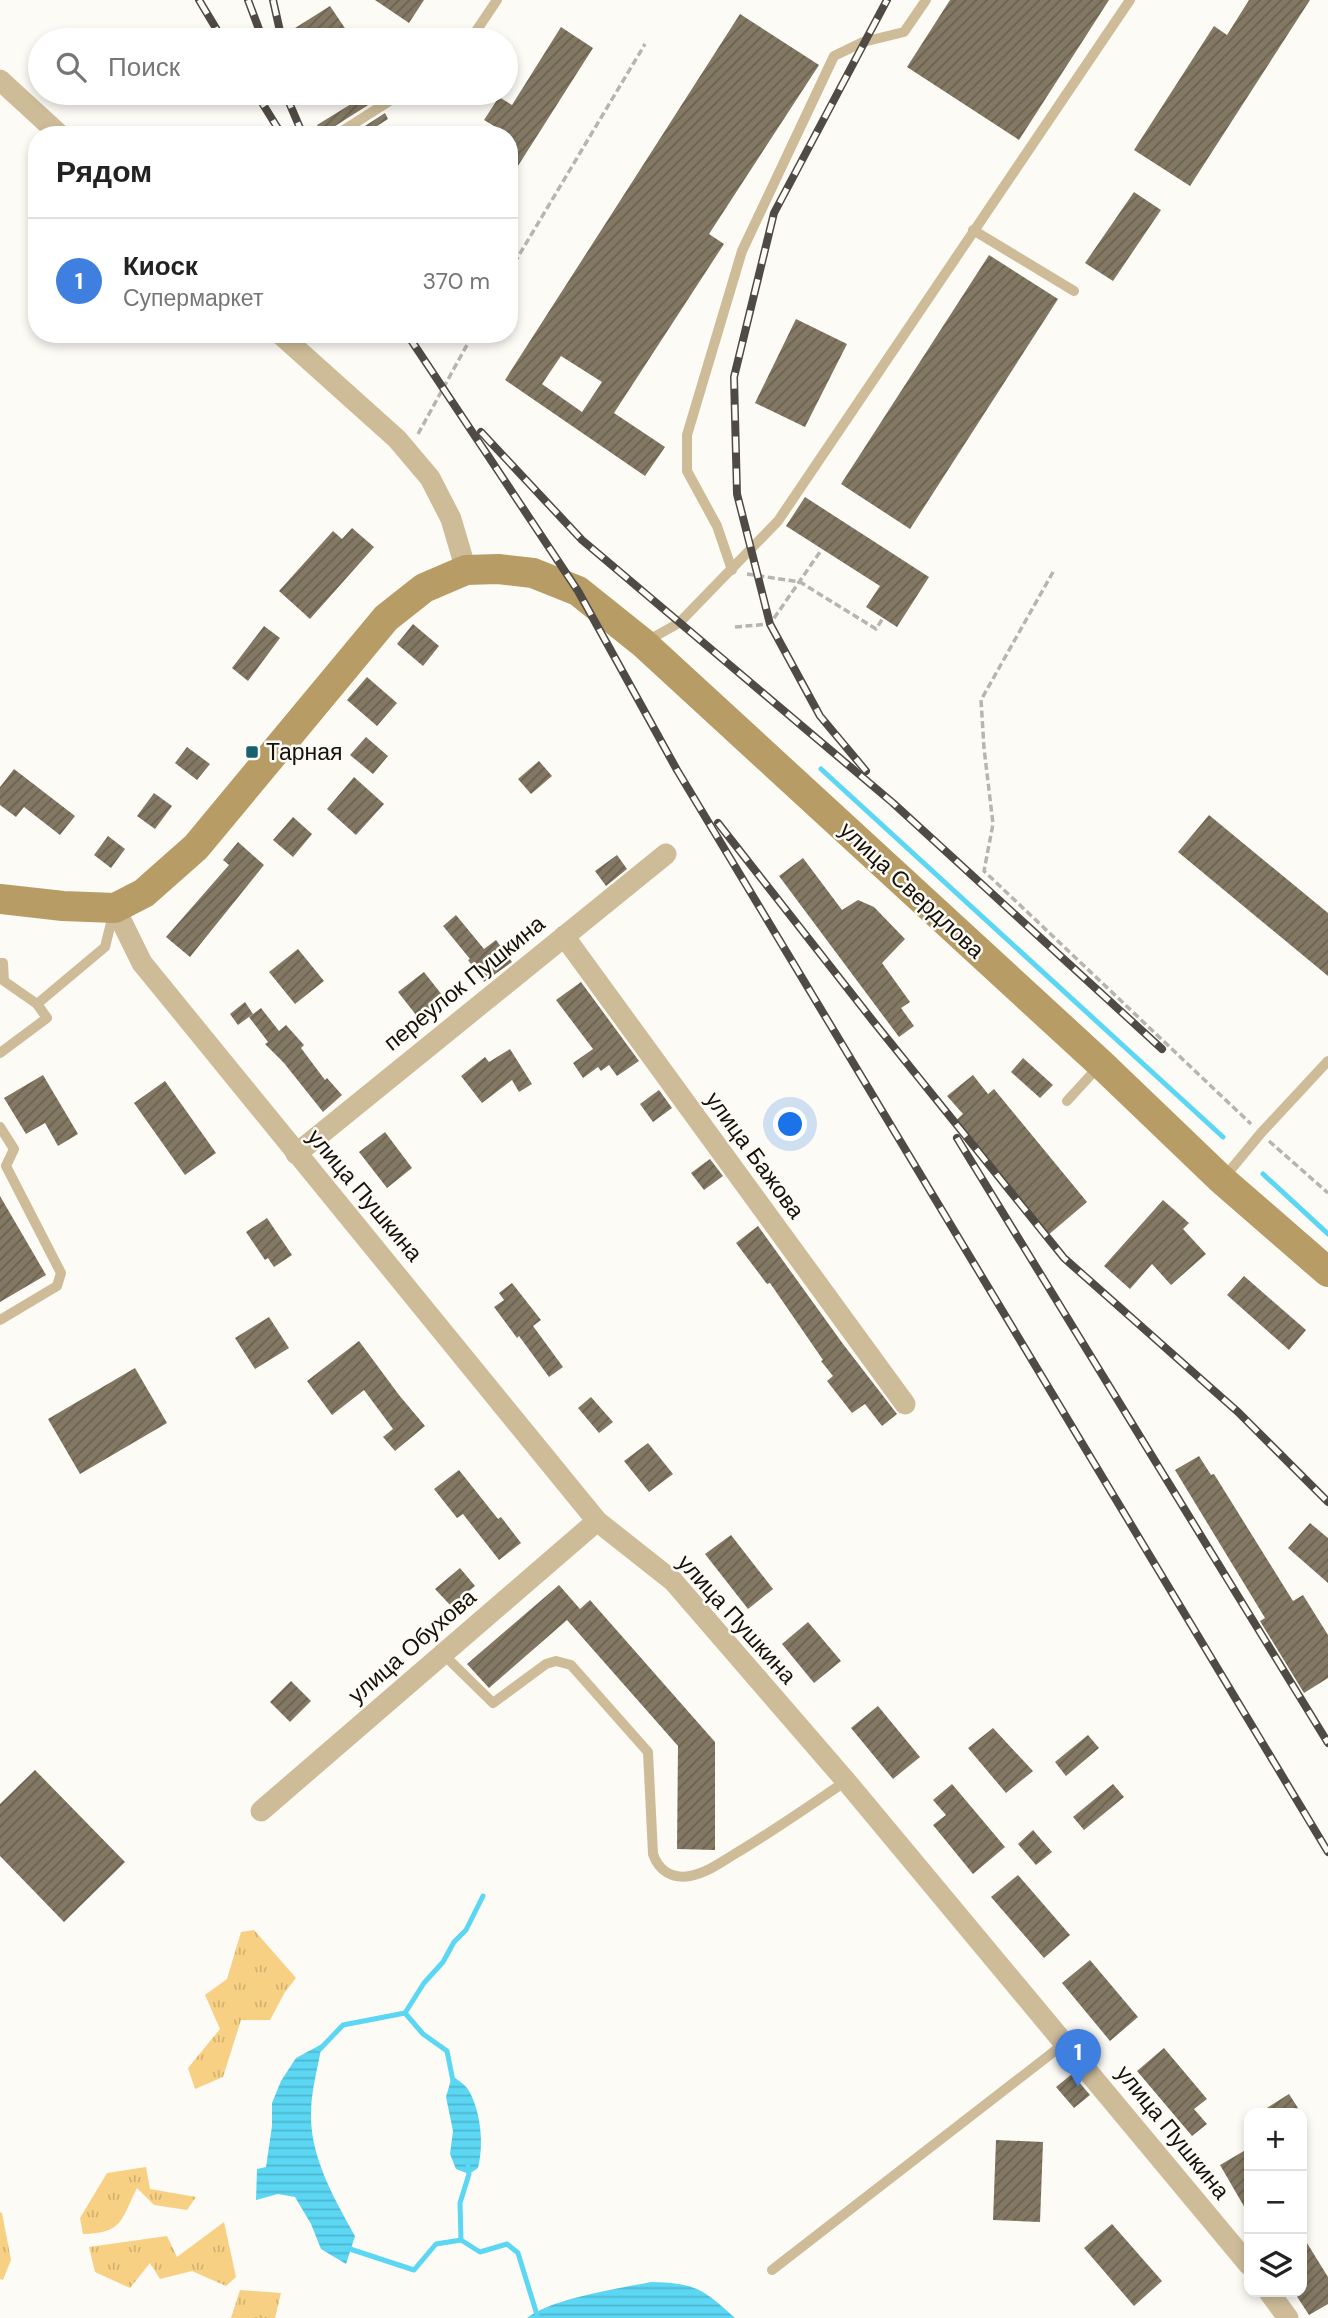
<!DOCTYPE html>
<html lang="ru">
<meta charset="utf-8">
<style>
:root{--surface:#fff;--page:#f2f2f2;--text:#222;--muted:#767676;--line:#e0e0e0;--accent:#186170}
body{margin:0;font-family:"DM Sans",sans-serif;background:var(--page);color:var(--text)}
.controls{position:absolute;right:21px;bottom:21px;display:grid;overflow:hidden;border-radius:14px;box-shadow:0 4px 10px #0003}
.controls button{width:63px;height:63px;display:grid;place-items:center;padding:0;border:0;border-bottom:2px solid var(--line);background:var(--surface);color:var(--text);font:35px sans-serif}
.you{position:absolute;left:791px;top:1125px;width:24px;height:24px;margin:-18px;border:5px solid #fff;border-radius:50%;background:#1a73e8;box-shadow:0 0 0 10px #1a73e833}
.badge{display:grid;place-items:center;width:46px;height:46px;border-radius:50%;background:var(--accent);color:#fff;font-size:23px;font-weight:700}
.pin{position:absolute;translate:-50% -58px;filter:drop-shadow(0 2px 4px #0008)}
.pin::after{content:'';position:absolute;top:37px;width:24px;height:21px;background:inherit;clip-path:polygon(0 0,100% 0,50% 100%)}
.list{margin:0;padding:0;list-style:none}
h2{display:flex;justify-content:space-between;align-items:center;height:91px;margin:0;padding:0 28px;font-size:30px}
h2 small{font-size:23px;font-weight:400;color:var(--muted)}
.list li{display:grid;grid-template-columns:46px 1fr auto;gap:21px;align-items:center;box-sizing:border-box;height:126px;padding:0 28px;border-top:2px solid var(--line)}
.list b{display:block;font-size:26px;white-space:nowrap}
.list p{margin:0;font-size:23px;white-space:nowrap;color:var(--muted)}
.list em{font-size:23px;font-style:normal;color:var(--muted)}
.icon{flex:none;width:38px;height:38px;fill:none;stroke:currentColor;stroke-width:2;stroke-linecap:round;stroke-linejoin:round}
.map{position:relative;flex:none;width:1328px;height:2318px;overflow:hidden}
.search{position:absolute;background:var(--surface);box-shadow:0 4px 10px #0003;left:28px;top:28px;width:490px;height:77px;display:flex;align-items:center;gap:18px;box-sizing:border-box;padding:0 24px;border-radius:38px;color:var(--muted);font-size:26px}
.panel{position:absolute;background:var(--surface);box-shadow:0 4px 10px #0003;left:28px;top:126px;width:490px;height:217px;border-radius:28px}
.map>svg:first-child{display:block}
.grass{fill:url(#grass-tufts)}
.water{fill:url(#water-rules)}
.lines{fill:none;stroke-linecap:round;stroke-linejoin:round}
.stream{stroke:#5bd6f3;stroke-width:5}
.building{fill:url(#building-hatch);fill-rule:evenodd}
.path{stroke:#b7b5af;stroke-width:3.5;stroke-dasharray:7 3.5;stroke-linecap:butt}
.service{stroke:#cebc99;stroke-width:10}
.minor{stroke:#cebc99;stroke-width:21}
.secondary{stroke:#b89c66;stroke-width:30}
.rail-casing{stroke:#4f4b44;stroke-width:8}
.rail{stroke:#fdfbf6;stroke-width:5;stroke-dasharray:16;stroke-linecap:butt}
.poi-dot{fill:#186170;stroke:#fdfbf6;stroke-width:2.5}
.labels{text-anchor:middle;stroke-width:5;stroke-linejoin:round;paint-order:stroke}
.poi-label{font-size:23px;fill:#161109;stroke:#fdfbf6;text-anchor:start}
.street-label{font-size:23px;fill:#161109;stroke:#fdfbf6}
</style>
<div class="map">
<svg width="1328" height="2318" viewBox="0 0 1328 2318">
<defs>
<pattern id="grass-tufts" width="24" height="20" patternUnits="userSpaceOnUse" patternTransform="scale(1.75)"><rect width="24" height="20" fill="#f7d083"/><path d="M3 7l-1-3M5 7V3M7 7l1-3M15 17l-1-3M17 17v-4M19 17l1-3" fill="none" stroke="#d3b270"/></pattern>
<pattern id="water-rules" width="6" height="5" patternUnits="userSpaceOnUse" patternTransform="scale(1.75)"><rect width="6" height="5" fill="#5bd6f3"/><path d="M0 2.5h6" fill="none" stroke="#4eb7cf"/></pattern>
<pattern id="building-hatch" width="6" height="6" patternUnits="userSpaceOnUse" patternTransform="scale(1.75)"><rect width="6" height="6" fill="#837863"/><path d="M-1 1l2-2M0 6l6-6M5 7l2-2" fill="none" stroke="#6a6150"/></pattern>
</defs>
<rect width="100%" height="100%" fill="#fdfbf6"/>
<g class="grass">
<polygon points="254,1930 296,1978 285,1992 270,2020 241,2020 223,2077 195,2089 188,2068 220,2029 205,1995 227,1979 241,1932"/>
<path d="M 146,2167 L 150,2189 L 196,2197 L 187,2210 L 154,2205 L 137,2188 C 121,2220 123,2233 83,2234 L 80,2218 L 107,2173 Z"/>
<polygon points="0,2212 2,2213 11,2260 3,2280 0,2279"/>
<polygon points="224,2222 236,2277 226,2286 192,2271 160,2279 150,2263 130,2288 95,2272 89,2247 167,2236 177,2257"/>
<polygon points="240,2290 281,2293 275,2318 231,2318"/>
</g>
<g class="water">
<path d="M 322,2044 C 318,2067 311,2091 311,2114 C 310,2157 335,2200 355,2236 L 346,2264 L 321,2249 L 311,2224 L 295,2197 L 278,2194 L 256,2200 L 257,2169 L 266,2167 L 272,2126 L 272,2103 L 281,2081 L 296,2058 Z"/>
<path d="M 452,2076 C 458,2080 466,2085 469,2091 C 481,2112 484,2145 478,2168 L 469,2174 L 456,2169 L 450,2154 L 453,2131 L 446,2097 Z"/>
<path d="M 651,2282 C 696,2283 703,2289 735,2318 L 527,2318 C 553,2298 617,2289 651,2282 Z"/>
</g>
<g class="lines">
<g class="stream">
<polyline points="821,769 1223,1137"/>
<polyline points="1263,1174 1328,1234"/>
<polyline points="405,2013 423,2034 447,2051 453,2081"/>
<polyline points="320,2049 343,2025 405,2013 424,1983 443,1962 454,1942 466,1930 483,1896"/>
<polyline points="468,2166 469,2174 460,2203 461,2240 480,2252 507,2244 518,2253 538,2318"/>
<polyline points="347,2248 414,2270 436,2244 461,2240"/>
</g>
</g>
<g class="building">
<polygon points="375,0 424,0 409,23"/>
<polygon points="950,0 1109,0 1019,140 907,67"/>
<polygon points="1249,0 1310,0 1190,186 1134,150 1214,26 1227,35"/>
<polygon points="330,6 353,40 276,40"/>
<path d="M 740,14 L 819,65 L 709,234 L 724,244 L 614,413 L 665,447 L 645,476 L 505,380 ZM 561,356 L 602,382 L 582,412 L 542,384 Z"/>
<polygon points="561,27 593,48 509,180 509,135 484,120 499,97 512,105"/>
<polygon points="369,93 372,93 376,100 332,128 328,135 323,135 317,125"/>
<polygon points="385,113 388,119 363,135 351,135"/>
<polygon points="1134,192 1161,210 1113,281 1085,263"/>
<polygon points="989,255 1058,299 910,529 841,484"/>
<polygon points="796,319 847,344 805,427 755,403"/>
<polygon points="805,497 929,577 897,627 866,607 880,586 786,526"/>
<polygon points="352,528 374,547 310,619 279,591 333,531 342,539"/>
<polygon points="413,624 439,646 423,666 397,644"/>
<polygon points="264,626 280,638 248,681 232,668"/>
<polygon points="367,677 397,703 377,726 347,700"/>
<polygon points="366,737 388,756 373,774 350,755"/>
<polygon points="187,747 210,764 197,780 175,763"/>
<polygon points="539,761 552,776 531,794 518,779"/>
<polygon points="14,769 75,816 60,835 24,807 16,817 0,805 0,787"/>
<polygon points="354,777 384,804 356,835 327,809"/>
<polygon points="154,793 172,806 155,829 137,816"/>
<polygon points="1209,815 1328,913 1328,976 1178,852"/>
<polygon points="293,817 312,834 293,857 273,840"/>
<polygon points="108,836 125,849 111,868 94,855"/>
<polygon points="238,842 264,865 190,957 166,937 229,865 223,860"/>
<polygon points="617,855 627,869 606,886 595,871"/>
<polygon points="803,858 842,910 858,900 874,907 905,939 882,963 910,1002 901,1008 914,1026 899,1037 779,876"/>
<polygon points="456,915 484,949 496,940 512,962 484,982 468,960 470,959 443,926"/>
<polygon points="298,949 324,981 295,1004 269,972"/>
<polygon points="424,972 446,1000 420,1020 398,992"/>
<polygon points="581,982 639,1061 617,1076 609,1065 601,1071 598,1067 583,1078 573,1063 593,1049 556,1000"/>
<polygon points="245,1002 253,1014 238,1025 230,1014"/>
<polygon points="261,1008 279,1031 286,1025 304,1045 301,1048 325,1080 327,1078 342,1095 323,1112 284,1063 265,1044 268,1042 249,1017"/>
<polygon points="510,1049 532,1084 519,1092 512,1080 482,1103 461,1076 485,1057 489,1062"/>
<polygon points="1023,1058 1053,1085 1040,1098 1011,1072"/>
<polygon points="43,1075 78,1134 58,1146 45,1123 26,1134 4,1098"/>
<polygon points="973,1075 988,1094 994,1089 1087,1202 1047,1236 953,1123 963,1114 947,1096"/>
<polygon points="165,1081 216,1153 185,1175 134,1103"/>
<polygon points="659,1090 672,1108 653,1122 640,1104"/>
<polygon points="385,1132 412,1168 387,1188 359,1152"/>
<polygon points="710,1159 723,1176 704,1190 691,1173"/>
<polygon points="0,1196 46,1275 0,1302"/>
<polygon points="1163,1200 1189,1223 1183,1229 1206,1254 1171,1285 1152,1264 1130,1289 1104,1266"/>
<polygon points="267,1218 292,1255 274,1267 268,1258 265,1260 246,1232"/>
<polygon points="758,1226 843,1344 897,1414 882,1426 865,1404 852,1413 827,1381 833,1376 821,1361 823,1360 770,1283 767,1284 736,1243"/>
<polygon points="1244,1276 1306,1330 1289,1350 1227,1295"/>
<polygon points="512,1283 541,1320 533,1326 563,1367 549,1377 519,1336 517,1338 494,1307 504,1300 499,1293"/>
<polygon points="269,1317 289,1348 255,1369 235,1338"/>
<polygon points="359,1341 399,1395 425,1426 395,1451 383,1437 393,1429 364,1390 332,1415 307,1381"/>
<polygon points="135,1368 167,1423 80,1474 48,1419"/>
<polygon points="591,1397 613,1422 599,1433 578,1408"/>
<polygon points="648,1443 673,1474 649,1492 624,1461"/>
<polygon points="1199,1456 1211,1475 1214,1474 1293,1601 1303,1595 1328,1635 1328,1678 1304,1693 1260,1621 1265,1618 1175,1470"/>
<polygon points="459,1470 498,1519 501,1517 521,1543 499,1560 463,1514 457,1518 434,1489"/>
<polygon points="1310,1523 1328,1538 1328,1583 1288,1548"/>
<polygon points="731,1535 773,1589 748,1609 705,1554"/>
<polygon points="460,1568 475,1586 451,1606 435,1589"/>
<polygon points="559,1585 580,1609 590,1600 715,1742 715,1850 677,1849 678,1746 567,1620 489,1688 467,1664"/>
<polygon points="808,1622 841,1661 814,1683 782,1644"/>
<polygon points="291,1681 311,1701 290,1722 270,1702"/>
<polygon points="878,1706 920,1757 893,1779 851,1728"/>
<polygon points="993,1728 1033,1771 1006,1793 968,1748"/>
<polygon points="1088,1735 1099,1748 1066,1776 1055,1762"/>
<polygon points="35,1770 125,1862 64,1922 0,1856 0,1804"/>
<polygon points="952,1784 1005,1847 973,1874 933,1825 946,1815 933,1800"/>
<polygon points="1113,1784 1124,1797 1084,1830 1073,1817"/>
<polygon points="1033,1830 1052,1852 1036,1865 1018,1844"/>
<polygon points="1018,1875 1070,1935 1044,1958 991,1897"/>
<polygon points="1090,1960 1138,2017 1110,2041 1062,1983"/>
<polygon points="1164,2048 1207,2099 1194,2109 1207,2124 1192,2136 1137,2071"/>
<polygon points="1072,2074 1090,2095 1074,2108 1056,2087"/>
<polygon points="1289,2094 1298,2108 1291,2113 1259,2113"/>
<polygon points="996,2140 1043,2142 1040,2222 993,2220"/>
<polygon points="1249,2148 1249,2215 1220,2165"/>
<polygon points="1112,2224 1162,2281 1134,2306 1084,2248"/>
<polygon points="1302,2235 1328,2277 1328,2304 1309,2315 1294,2292 1302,2292"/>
</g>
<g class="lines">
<g class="path">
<polyline points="509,272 645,44"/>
<polyline points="418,434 473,334"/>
<polyline points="1053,572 981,700 984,748 993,824 984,871 1251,1124"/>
<polyline points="747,574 800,582 876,629 883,618"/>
<polyline points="735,627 770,624 822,549"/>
<polyline points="1269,1141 1328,1193"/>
</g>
<g class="service">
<polyline points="470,40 497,0"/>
<polyline points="336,135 402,93"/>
<polyline points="973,230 1074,291"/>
<polyline points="732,570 717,526 687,471 687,435 742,251 834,56 863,42 904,32 926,0"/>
<polyline points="645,642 679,623 778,521 1130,0"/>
<polyline points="0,963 3,963 4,981 37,1004"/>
<polyline points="0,1053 47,1018 37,1004 105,947 114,911"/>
<polyline points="1067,1101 1099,1066"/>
<polyline points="0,1127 14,1149 6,1166 61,1273 57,1286 0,1320"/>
<polyline points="1223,1179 1261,1133 1328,1061"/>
<path d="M 443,1654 L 493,1703 L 546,1664 L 556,1661 L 571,1665 L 648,1752 L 653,1854 C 659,1871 672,1879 690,1876 C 706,1873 720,1863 733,1855 C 772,1832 809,1806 846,1781"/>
<polyline points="772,2270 1065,2043"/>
</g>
<g class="minor">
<polyline points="0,80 60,135"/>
<polyline points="280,334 397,439 430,478 451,519 466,570"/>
<polyline points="115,908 142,963 597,1521 673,1581 846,1781 1249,2265"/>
<polyline points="564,936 905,1404"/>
<polyline points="296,1154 666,854"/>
<polyline points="261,1811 597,1521"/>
<polyline points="1269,2292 1288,2318"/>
</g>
<polyline class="secondary" points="0,899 63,906 115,908 144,893 196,847 386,618 424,588 466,570 498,569 533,573 578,591 643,643 1101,1064 1222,1180 1328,1272"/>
<defs>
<g id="rail">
<polyline points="199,0 223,40"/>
<polyline points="248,0 263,40"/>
<polyline points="273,0 282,40"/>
<polyline points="256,93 282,135"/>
<polyline points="285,93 303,135"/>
<polyline points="407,334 578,591 677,770 1328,1852"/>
<polyline points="481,432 582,540 893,803 1162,1049"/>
<polyline points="866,771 820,716 770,624 737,494 734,377 774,213 887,0"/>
<polyline points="718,823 873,1021 1064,1258 1238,1412 1328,1502"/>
<polyline points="957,1138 1328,1743"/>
</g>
</defs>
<use href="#rail" class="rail-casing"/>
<use href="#rail" class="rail"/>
</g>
<rect class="poi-dot" x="245" y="745" width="14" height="14" rx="3.5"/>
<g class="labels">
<g class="poi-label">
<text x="266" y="760">Тарная</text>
</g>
<g class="street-label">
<text transform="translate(912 890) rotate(43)" y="8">улица Свердлова</text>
<text transform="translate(464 983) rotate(-39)" y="8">переулок Пушкина</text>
<text transform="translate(755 1155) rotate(54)" y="8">улица Бажова</text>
<text transform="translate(365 1195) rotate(50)" y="8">улица Пушкина</text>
<text transform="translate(737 1619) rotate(48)" y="8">улица Пушкина</text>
<text transform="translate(412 1646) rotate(-41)" y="8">улица Обухова</text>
<text transform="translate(1173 2132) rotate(51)" y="8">улица Пушкина</text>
</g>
</g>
</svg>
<div class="controls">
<button>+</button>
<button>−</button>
<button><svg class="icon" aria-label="layers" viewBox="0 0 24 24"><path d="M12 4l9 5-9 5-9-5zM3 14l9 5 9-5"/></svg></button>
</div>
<div class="you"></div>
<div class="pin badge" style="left:1078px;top:2087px;background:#3f7fe0">1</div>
<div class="search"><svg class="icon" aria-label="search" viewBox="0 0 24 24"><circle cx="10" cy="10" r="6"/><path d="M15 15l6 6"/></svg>Поиск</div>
<section class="panel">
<h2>Рядом<small></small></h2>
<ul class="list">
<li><span class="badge" style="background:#3f7fe0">1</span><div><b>Киоск</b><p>Супермаркет</p></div><em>370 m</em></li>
</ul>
</section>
</div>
